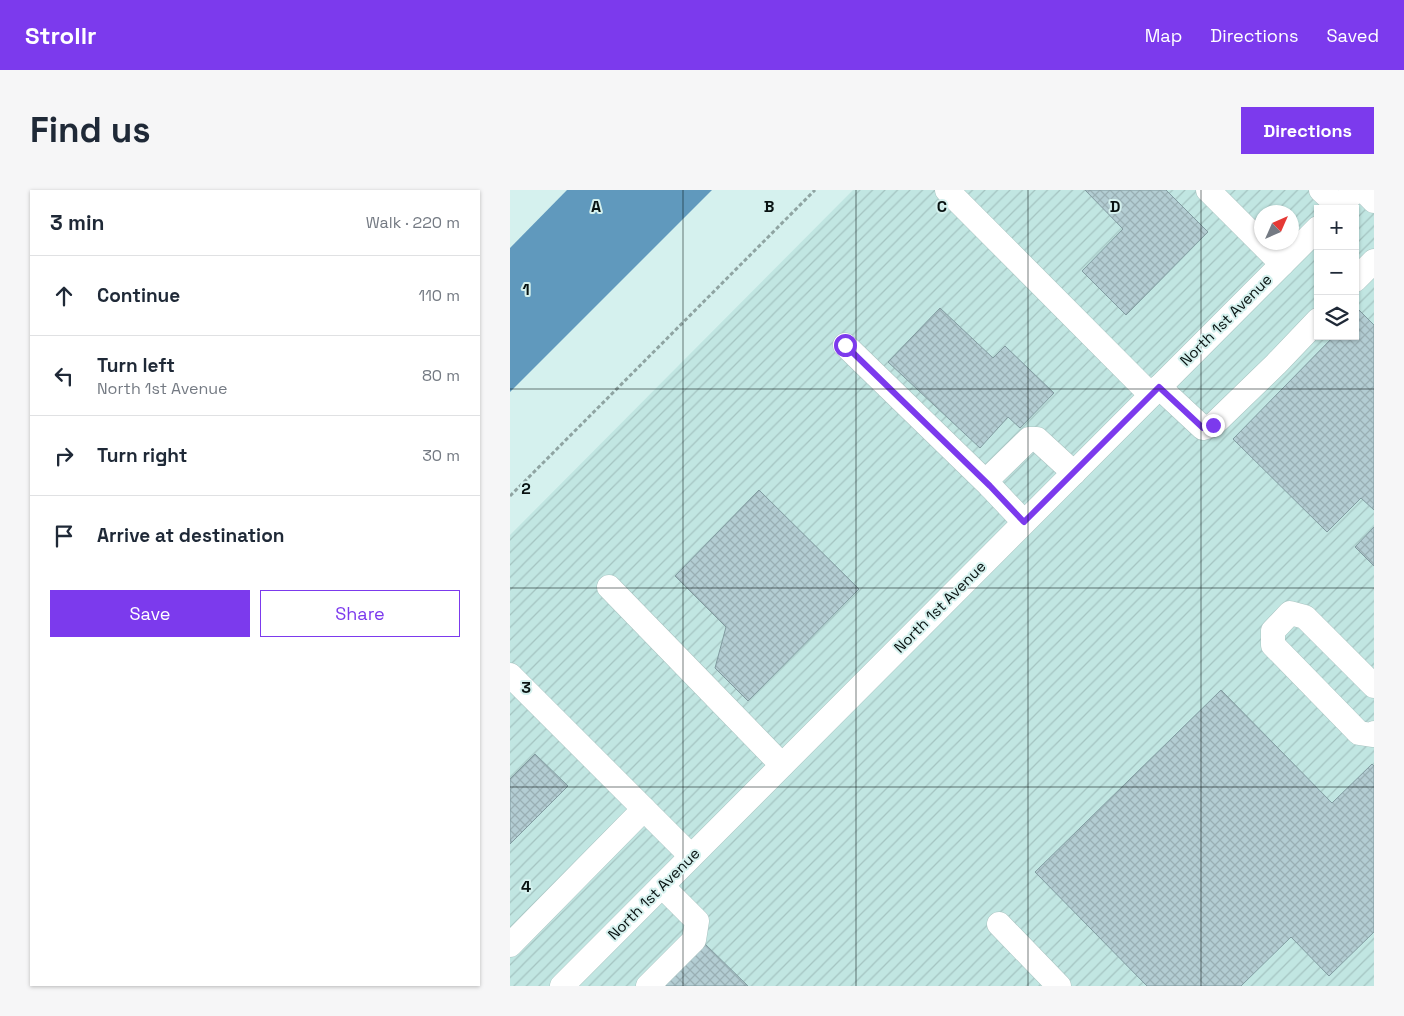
<!DOCTYPE html>
<meta charset="utf-8">
<style>
:root{--surface:#fff;--page:#f6f6f7;--text:#1f2937;--muted:#747a83;--line:#e0e1e3;--accent:#7c3aed}
body{margin:0;font-family:"Space Grotesk",sans-serif;background:var(--page);color:var(--text)}
.controls{position:absolute;right:15px;top:15px;display:grid;overflow:hidden;border-radius:0px;box-shadow:0 1px 4px #0004}
.controls button{width:45px;height:45px;display:grid;place-items:center;padding:0;border:0;border-bottom:1px solid var(--line);background:var(--surface);color:var(--text);font:25px sans-serif}
.compass{position:absolute;left:744px;top:15px;width:45px;height:45px;border-radius:50%;background:var(--surface);box-shadow:0 1px 4px #0004;rotate:45deg}
.stop{position:absolute;width:15px;height:15px;margin:-11px;border:4px solid #7c3aed;border-radius:50%;background:#fff}
.stop.end{background:#7c3aed;border-color:#fff;box-shadow:0 1px 5px #0008}
.list{margin:0;padding:0;list-style:none}
h2{display:flex;justify-content:space-between;align-items:center;height:65px;margin:0;padding:0 20px;font-size:21px}
h2 small{font-size:16px;font-weight:400;color:var(--muted)}
.list li{display:grid;grid-template-columns:32px 1fr auto;gap:15px;align-items:center;box-sizing:border-box;height:80px;padding:0 20px;border-top:1px solid var(--line)}
.list b{display:block;font-size:19px;white-space:nowrap}
.list p{margin:0;font-size:16px;white-space:nowrap;color:var(--muted)}
.list em{font-size:16px;font-style:normal;color:var(--muted)}
.actions{display:flex;gap:10px;padding:15px 20px}
.actions a{flex:1;padding:11px 0;border:1px solid var(--accent);border-radius:0px;text-align:center;font-size:18px;color:var(--accent)}
.actions .main{background:var(--accent);color:#fff}
.icon{flex:none;width:28px;height:28px;fill:none;stroke:currentColor;stroke-width:2;stroke-linecap:round;stroke-linejoin:round}
.map{position:relative;flex:none;width:864px;height:796px;overflow:hidden;border-radius:0px}
header{display:flex;align-items:center;gap:30px;box-sizing:border-box;height:70px;padding:0 25px;background:var(--accent);color:#fff}
header strong{font-size:24px}
nav{display:flex;gap:28px;margin-inline-start:auto;font-size:18px}
.intro{display:flex;align-items:center;justify-content:space-between;box-sizing:border-box;height:120px;padding:0 30px}
h1{margin:0;font-size:35px}
.button{padding:12px 22px;border-radius:0px;background:var(--accent);color:#fff;font-size:18px;font-weight:700}
main{display:flex;gap:30px;padding:0 30px}
aside{flex:1;background:var(--surface);border-radius:0px;box-shadow:0 1px 4px #0004}
.map>svg:first-child{display:block}
.industrial{fill:url(#industrial-furrows);fill-rule:evenodd}
.water{fill:#6099bd}
.building{fill:url(#building-cross-hatch);stroke:#819ba0}
.lines{fill:none;stroke-linecap:round;stroke-linejoin:round}
.minor-casing{stroke:#aac5c2;stroke-width:25}
.path{stroke:#8fa4a2;stroke-width:3;stroke-dasharray:4 2.5;stroke-linecap:butt}
.minor{stroke:#fff;stroke-width:24}
.route{stroke:#7c3aed;stroke-width:6}
.grid{fill:none;stroke:#091312;stroke-width:1;stroke-opacity:0.55}
.labels{text-anchor:middle;stroke-width:4;stroke-linejoin:round;paint-order:stroke}
.street-label{font-size:15px;fill:#091312;stroke:#d5f1ee}
.grid-label{font-size:16px;text-anchor:middle;font-weight:bold;fill:#091312;stroke:#d5f1ee;stroke-width:4;stroke-linejoin:round;paint-order:stroke}
</style>
<header>
<strong>Strollr</strong>
<nav><a>Map</a><a>Directions</a><a>Saved</a></nav>
</header>
<div class="intro"><h1>Find us</h1><a class="button">Directions</a></div>
<main>
<aside>
<h2>3 min<small>Walk · 220 m</small></h2>
<ul class="list">
<li><svg class="icon" aria-label="ahead" viewBox="0 0 24 24"><path d="M12 20V5M6 11l6-6 6 6"/></svg><div><b>Continue</b></div><em>110 m</em></li>
<li><svg class="icon" aria-label="left" viewBox="0 0 24 24"><path d="M17 20v-9H6M10 6l-5 5 5 5"/></svg><div><b>Turn left</b><p>North 1st Avenue</p></div><em>80 m</em></li>
<li><svg class="icon" aria-label="right" viewBox="0 0 24 24"><path d="M7 20v-9h11M14 6l5 5-5 5"/></svg><div><b>Turn right</b></div><em>30 m</em></li>
<li><svg class="icon" aria-label="arrive" viewBox="0 0 24 24"><path d="M6 21V4h12l-3 4 3 4H6"/></svg><div><b>Arrive at destination</b></div></li>
</ul>
<div class="actions"><a class="main">Save</a><a>Share</a></div>
</aside>
<div class="map">
<svg width="864" height="796" viewBox="0 0 864 796">
<defs>
<pattern id="industrial-furrows" width="10" height="10" patternUnits="userSpaceOnUse" patternTransform="scale(1.25)"><rect width="10" height="10" fill="#c1e6e2"/><path d="M-1 1l2-2M0 10L10 0M9 11l2-2" fill="none" stroke="#a4c4c1"/></pattern>
<pattern id="building-cross-hatch" width="8" height="8" patternUnits="userSpaceOnUse" patternTransform="scale(1.25)"><rect width="8" height="8" fill="#b3cdd3"/><path d="M0 0l8 8M0 8l8-8" fill="none" stroke="#99afb4"/></pattern>
</defs>
<rect width="100%" height="100%" fill="#d5f1ee"/>
<path class="industrial" d="M 343,0 L 864,0 L 864,796 L 0,796 L 0,345 ZM 808,19 L 845,19 L 845,146 L 808,146 ZM 752,22 L 782,22 L 782,52 L 752,52 Z"/>
<polygon class="water" points="57,0 202,0 0,202 0,58"/>
<g class="building">
<polygon points="575,0 656,0 698,42 616,125 572,81 613,39"/>
<polygon points="430,118 483,168 495,156 544,203 510,238 498,227 470,258 378,172"/>
<polygon points="849,120 864,135 864,320 851,308 817,342 723,249 824,146 845,146 845,124"/>
<polygon points="249,300 349,399 238,511 205,478 216,437 165,386"/>
<polygon points="864,337 864,376 845,357"/>
<polygon points="711,500 822,613 862,574 864,576 864,742 819,786 781,747 731,796 637,796 525,682"/>
<polygon points="25,564 58,596 0,654 0,589"/>
<polygon points="194,753 238,796 151,796"/>
</g>
<g class="lines">
<defs>
<g id="minor">
<polyline points="437,0 641,205"/>
<polyline points="698,0 772,74"/>
<polyline points="811,0 829,17"/>
<polyline points="853,0 864,11"/>
<polyline points="827,19 846,0"/>
<polyline points="845,90 864,71"/>
<polyline points="335,155 480,296"/>
<polyline points="649,197 693,238 703,235 766,174 808,130"/>
<polyline points="514,332 480,296 478,289 519,249 527,249 564,283"/>
<polyline points="99,397 272,575"/>
<polyline points="0,485 181,666"/>
<polyline points="864,496 795,427 780,423 763,441 763,455 849,543 862,545 864,543"/>
<polyline points="489,734 549,796"/>
<polyline points="0,755 134,619"/>
<polyline points="52,796 808,38"/>
<polyline points="138,796 184,750 187,731 152,696"/>
</g>
</defs>
<use href="#minor" class="minor-casing"/>
<polyline class="path" points="0,306 305,0"/>
<use href="#minor" class="minor"/>
</g>
<g class="lines">
<polyline class="route" points="335,155 480,296 514,332 649,197 693,238 703,235"/>
</g>
<path class="grid" d="M 173,0 L 173,796M 346,0 L 346,796M 518,0 L 518,796M 691,0 L 691,796M 0,199 L 864,199M 0,398 L 864,398M 0,597 L 864,597"/>
<g class="labels">
<g class="street-label">
<text transform="translate(716 130) rotate(-45)" y="5">North 1st Avenue</text>
<text transform="translate(430 417) rotate(-45)" y="5">North 1st Avenue</text>
<text transform="translate(144 704) rotate(-45)" y="5">North 1st Avenue</text>
</g>
</g>
<g class="grid-label">
<text x="86" y="22">A</text>
<text x="259" y="22">B</text>
<text x="432" y="22">C</text>
<text x="605" y="22">D</text>
<text x="16" y="105">1</text>
<text x="16" y="304">2</text>
<text x="16" y="503">3</text>
<text x="16" y="702">4</text>
</g>
</svg>
<div class="controls">
<button>+</button>
<button>−</button>
<button><svg class="icon" aria-label="layers" viewBox="0 0 24 24"><path d="M12 4l9 5-9 5-9-5zM3 14l9 5 9-5"/></svg></button>
</div>
<svg class="compass" viewBox="-18 -18 36 36"><path d="M0-13l5 13h-10z" fill="#e53935"/><path d="M0 13l5-13h-10z" fill="#747a83"/></svg>
<div class="stop" style="left:335px;top:155px"></div>
<div class="stop end" style="left:703px;top:235px"></div>
</div>
</main>
